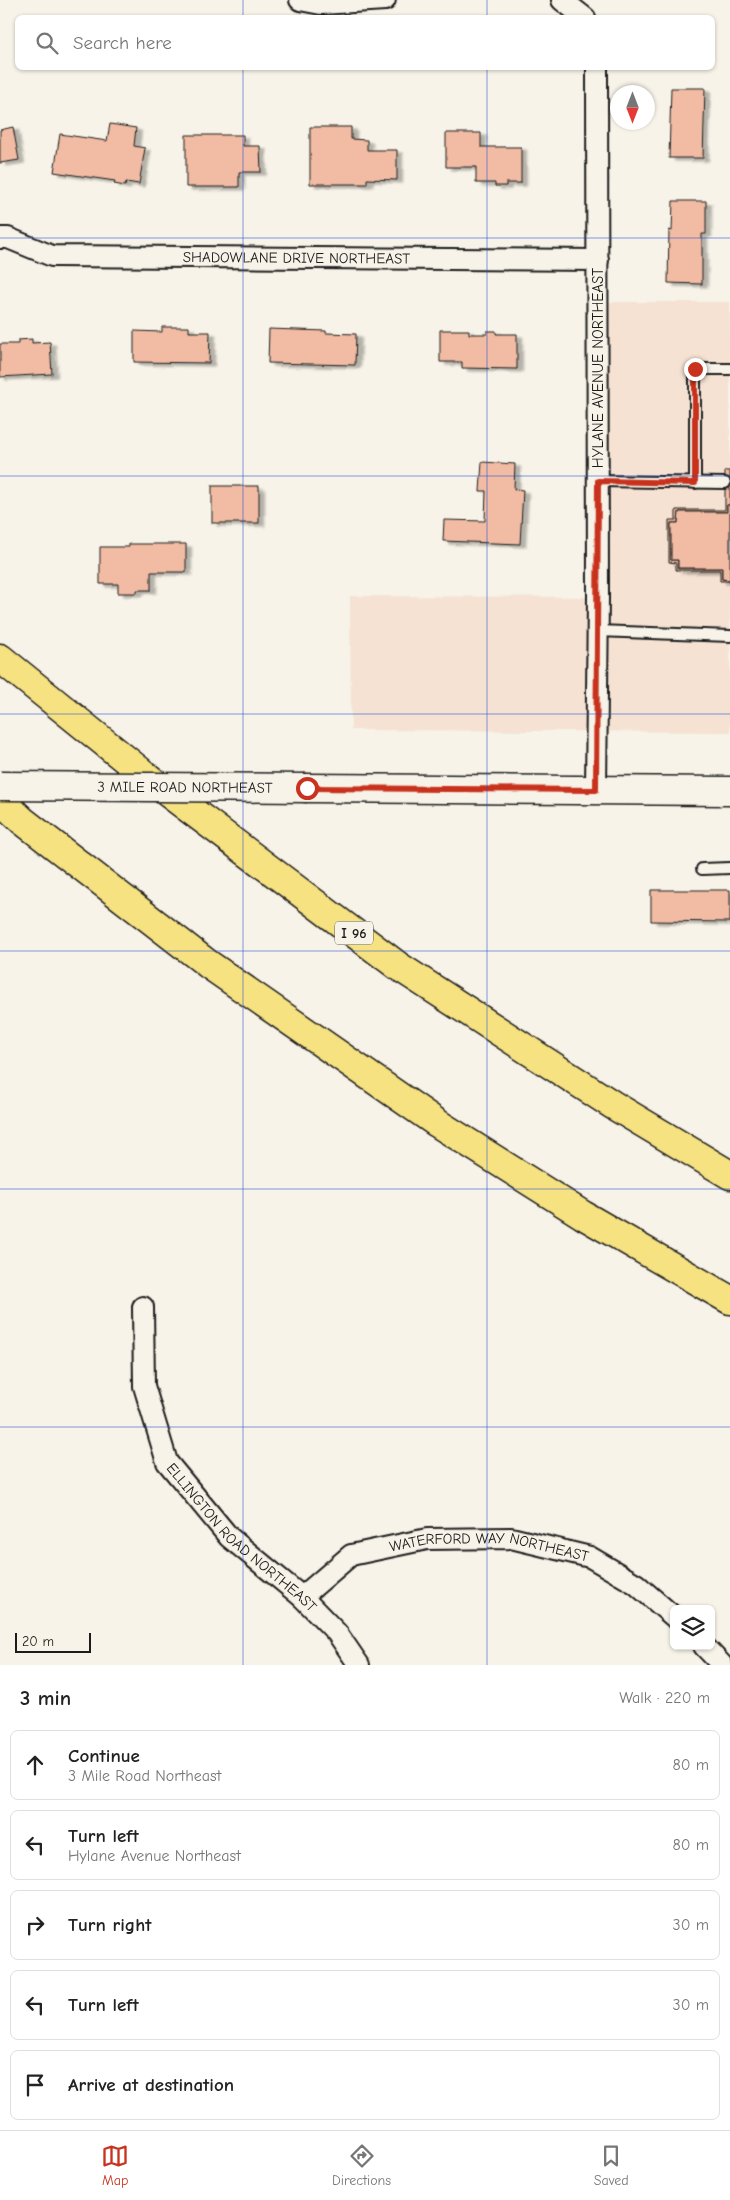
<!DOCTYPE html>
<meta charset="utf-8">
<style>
:root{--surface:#fff;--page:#f6f6f6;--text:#222;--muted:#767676;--line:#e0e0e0;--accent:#c8321e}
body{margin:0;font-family:"Comic Neue",sans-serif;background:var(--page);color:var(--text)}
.controls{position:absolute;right:15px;bottom:15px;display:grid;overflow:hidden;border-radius:8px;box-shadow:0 1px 4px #0004}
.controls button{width:45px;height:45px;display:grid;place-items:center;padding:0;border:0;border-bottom:1px solid var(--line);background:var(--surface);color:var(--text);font:25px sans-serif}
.compass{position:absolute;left:610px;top:85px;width:45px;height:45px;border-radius:50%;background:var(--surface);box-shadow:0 1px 4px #0004;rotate:180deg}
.scale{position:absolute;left:15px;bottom:12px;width:76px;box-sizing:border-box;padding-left:5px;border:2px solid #1c1c1c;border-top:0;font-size:14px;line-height:18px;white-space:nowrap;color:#1c1c1c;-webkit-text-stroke:4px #f7f3e8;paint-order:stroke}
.stop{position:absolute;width:15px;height:15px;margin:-11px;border:4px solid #c8321e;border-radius:50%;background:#fff}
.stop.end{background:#c8321e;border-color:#fff;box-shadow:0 1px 5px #0008}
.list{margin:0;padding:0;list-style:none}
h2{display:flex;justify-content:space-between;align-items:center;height:65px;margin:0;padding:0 20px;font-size:21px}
h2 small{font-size:16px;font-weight:400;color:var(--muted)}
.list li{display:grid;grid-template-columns:32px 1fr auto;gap:15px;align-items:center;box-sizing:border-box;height:70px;margin:0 10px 10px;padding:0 10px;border:1px solid var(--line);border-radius:8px}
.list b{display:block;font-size:19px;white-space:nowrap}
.list p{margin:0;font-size:16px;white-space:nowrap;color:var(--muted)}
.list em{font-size:16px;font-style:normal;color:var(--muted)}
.icon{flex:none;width:28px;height:28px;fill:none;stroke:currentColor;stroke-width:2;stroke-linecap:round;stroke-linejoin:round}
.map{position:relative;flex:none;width:730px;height:1665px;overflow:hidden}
.search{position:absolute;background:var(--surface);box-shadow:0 1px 4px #0004;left:15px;right:15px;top:15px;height:55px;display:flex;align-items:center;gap:12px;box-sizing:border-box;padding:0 18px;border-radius:8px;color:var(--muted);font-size:19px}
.sheet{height:465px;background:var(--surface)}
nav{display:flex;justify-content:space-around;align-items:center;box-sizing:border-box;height:70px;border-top:1px solid var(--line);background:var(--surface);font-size:14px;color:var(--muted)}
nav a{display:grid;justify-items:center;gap:2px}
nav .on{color:var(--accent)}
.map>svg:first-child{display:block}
.built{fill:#f5e2d3}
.building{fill:#f1bca3;stroke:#1c1c1c;filter:url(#shadow)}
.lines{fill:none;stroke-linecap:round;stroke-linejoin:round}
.service-casing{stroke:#1c1c1c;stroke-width:14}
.minor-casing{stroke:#1c1c1c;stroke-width:24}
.secondary-casing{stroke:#1c1c1c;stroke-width:31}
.motorway-casing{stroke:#1c1c1c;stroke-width:31}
.service{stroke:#f7f3e8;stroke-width:10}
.minor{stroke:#f7f3e8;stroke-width:20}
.secondary{stroke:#f7f3e8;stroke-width:28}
.motorway{stroke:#f7e281;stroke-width:28}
.secondary-bridge-casing{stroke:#1c1c1c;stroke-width:31;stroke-linecap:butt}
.secondary-bridge{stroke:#f7f3e8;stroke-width:28}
.route{stroke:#c8321e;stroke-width:6}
.grid{fill:none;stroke:#1d4ed8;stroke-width:1;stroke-opacity:0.55}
.labels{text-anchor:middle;stroke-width:4;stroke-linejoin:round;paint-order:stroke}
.shield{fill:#f7f3e8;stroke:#5e5c59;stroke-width:1}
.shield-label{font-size:14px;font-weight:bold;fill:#1c1c1c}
.street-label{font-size:15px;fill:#1c1c1c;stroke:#f7f3e8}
</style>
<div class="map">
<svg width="730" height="1665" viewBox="0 0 730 1665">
<defs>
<filter id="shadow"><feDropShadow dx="5.5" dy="3" stdDeviation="1" flood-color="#0004"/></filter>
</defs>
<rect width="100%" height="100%" fill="#f7f3e8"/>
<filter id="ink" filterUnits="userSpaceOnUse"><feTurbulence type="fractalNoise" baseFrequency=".02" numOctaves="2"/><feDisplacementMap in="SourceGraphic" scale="10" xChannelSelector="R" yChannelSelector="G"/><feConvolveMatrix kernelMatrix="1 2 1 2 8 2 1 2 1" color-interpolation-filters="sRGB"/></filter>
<g filter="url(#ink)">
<polygon class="built" points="598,302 730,302 730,732 351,730 350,596 598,597"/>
<g class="building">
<polygon points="671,88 705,88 703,158 669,158"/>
<polygon points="110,124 136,128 134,146 145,148 139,184 126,182 125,186 114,184 115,181 54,172 60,134 107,141"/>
<polygon points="13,127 19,160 0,163 0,130"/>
<polygon points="310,127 351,127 351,139 367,140 367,150 397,150 397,180 367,179 367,184 310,184"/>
<polygon points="446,133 481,133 481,147 521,147 521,183 506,183 506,186 495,186 495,183 476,183 476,167 446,167"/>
<polygon points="186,135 243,135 243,146 260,146 261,172 239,172 239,187 186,187"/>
<polygon points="673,201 706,201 706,234 702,234 702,284 668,283 669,230 672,231"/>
<polygon points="162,327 189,327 189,332 210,332 209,363 134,362 134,331 162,332"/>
<polygon points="269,329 326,331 326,333 356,334 355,365 268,363"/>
<polygon points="440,330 469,330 469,334 487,334 487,331 496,331 496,334 517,334 517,369 462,368 462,362 440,362"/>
<polygon points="32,339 32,343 50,342 52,374 0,377 0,344 18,344 18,340"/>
<polygon points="482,462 515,464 514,489 523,490 520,544 443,541 444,520 485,521 486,491 480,491"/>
<polygon points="725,471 730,471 730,505 727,505 727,512 679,512 678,523 671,523 671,560 678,560 678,568 722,568 722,579 730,580 730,581 720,581 720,570 676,570 676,563 669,562 669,520 676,520 676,510 725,510"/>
<rect x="212" y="486" width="47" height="37"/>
<polygon points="727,505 730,505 730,580 722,579 722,568 678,568 678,560 671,560 671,523 678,523 679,512 727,512"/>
<polygon points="129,544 186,544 186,572 151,572 151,590 137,590 137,593 118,593 118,584 100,584 100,547 129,547"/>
<polygon points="651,890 730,890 730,922 651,921"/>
</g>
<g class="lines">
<defs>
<g id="service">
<polyline points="598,481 725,483"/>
<polyline points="695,483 695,369 730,369"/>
<polyline points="598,631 730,636"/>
<polyline points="702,869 730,868"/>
</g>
<g id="minor">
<polyline points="300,0 321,4 385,0"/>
<polyline points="562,0 585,18"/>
<path id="s1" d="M 0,238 L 8,238 L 52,256 L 598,260"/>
<polyline points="596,789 598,597 597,68"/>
<path id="s2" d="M 143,1307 L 144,1386 L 167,1462 L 229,1537 L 302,1597 L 337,1633 L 359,1665"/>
<path id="s3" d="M 302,1597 L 351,1555 L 427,1539 L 511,1538 L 590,1557 L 636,1584 L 674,1617"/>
<polyline points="704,1646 722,1665"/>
</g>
<polyline id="secondary" points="307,788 730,791"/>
<g id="motorway">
<polyline points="0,658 151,780 398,966 613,1105 730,1175"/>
<polyline points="0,800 23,821 208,964 437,1123 583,1215 730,1300"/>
</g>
</defs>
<use href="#service" class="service-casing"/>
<use href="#minor" class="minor-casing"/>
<use href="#secondary" class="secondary-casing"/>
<use href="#motorway" class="motorway-casing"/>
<use href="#service" class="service"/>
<use href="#minor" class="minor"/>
<use href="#secondary" class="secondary"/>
<use href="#motorway" class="motorway"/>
<defs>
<g id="secondary-bridge">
<path id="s4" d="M 0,786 L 307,788"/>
</g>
</defs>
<use href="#secondary-bridge" class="secondary-bridge-casing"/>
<use href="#secondary-bridge" class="secondary-bridge"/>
</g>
</g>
<g class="lines" filter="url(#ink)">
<polyline class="route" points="307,788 596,790 598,481 695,483 695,369"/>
</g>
<path class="grid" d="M 243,0 L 243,18M 487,0 L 487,18M 243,68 L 243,1665M 487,68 L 487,1665M 0,238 L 730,238M 0,476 L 730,476M 0,714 L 730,714M 0,951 L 730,951M 0,1189 L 730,1189M 0,1427 L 730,1427"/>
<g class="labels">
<rect class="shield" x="335" y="921.5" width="38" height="23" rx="4"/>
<g class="shield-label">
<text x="354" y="938">I 96</text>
</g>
<g class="street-label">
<text dy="5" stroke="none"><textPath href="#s1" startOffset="300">SHADOWLANE DRIVE NORTHEAST</textPath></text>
<text transform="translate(598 368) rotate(-90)" y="5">HYLANE AVENUE NORTHEAST</text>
<text dy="5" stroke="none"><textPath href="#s4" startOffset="185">3 MILE ROAD NORTHEAST</textPath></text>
<text dy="5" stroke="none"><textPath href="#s2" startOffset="265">ELLINGTON ROAD NORTHEAST</textPath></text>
<text dy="5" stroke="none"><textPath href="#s3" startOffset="205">WATERFORD WAY NORTHEAST</textPath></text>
</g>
</g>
</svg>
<div class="controls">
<button><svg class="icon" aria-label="layers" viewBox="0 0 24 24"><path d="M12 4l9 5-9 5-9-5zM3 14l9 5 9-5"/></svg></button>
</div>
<svg class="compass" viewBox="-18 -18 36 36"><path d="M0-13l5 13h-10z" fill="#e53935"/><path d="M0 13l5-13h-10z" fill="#767676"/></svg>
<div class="scale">20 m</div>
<div class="stop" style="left:307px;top:788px"></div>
<div class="stop end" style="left:695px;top:369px"></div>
<div class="search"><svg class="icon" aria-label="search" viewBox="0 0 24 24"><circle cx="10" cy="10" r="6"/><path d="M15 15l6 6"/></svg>Search here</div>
</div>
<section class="sheet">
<h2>3 min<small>Walk · 220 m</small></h2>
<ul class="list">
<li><svg class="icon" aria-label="ahead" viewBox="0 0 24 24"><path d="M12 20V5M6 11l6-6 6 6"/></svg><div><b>Continue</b><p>3 Mile Road Northeast</p></div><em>80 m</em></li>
<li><svg class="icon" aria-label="left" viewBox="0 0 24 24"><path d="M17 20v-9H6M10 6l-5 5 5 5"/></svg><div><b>Turn left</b><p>Hylane Avenue Northeast</p></div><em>80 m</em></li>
<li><svg class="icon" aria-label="right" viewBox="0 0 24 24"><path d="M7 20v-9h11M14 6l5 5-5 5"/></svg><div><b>Turn right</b></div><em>30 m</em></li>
<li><svg class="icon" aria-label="left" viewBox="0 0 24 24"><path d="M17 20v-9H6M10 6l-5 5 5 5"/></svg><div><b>Turn left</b></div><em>30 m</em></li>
<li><svg class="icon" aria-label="arrive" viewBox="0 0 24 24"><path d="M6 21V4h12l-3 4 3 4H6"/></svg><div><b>Arrive at destination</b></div></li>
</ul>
</section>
<nav>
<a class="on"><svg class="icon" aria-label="map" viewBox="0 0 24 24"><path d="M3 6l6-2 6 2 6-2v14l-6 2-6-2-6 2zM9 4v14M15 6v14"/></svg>Map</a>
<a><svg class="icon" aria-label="directions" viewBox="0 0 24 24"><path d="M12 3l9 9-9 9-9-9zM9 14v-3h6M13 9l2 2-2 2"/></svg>Directions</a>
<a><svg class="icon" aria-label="saved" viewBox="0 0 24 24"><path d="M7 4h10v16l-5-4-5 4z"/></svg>Saved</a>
</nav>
